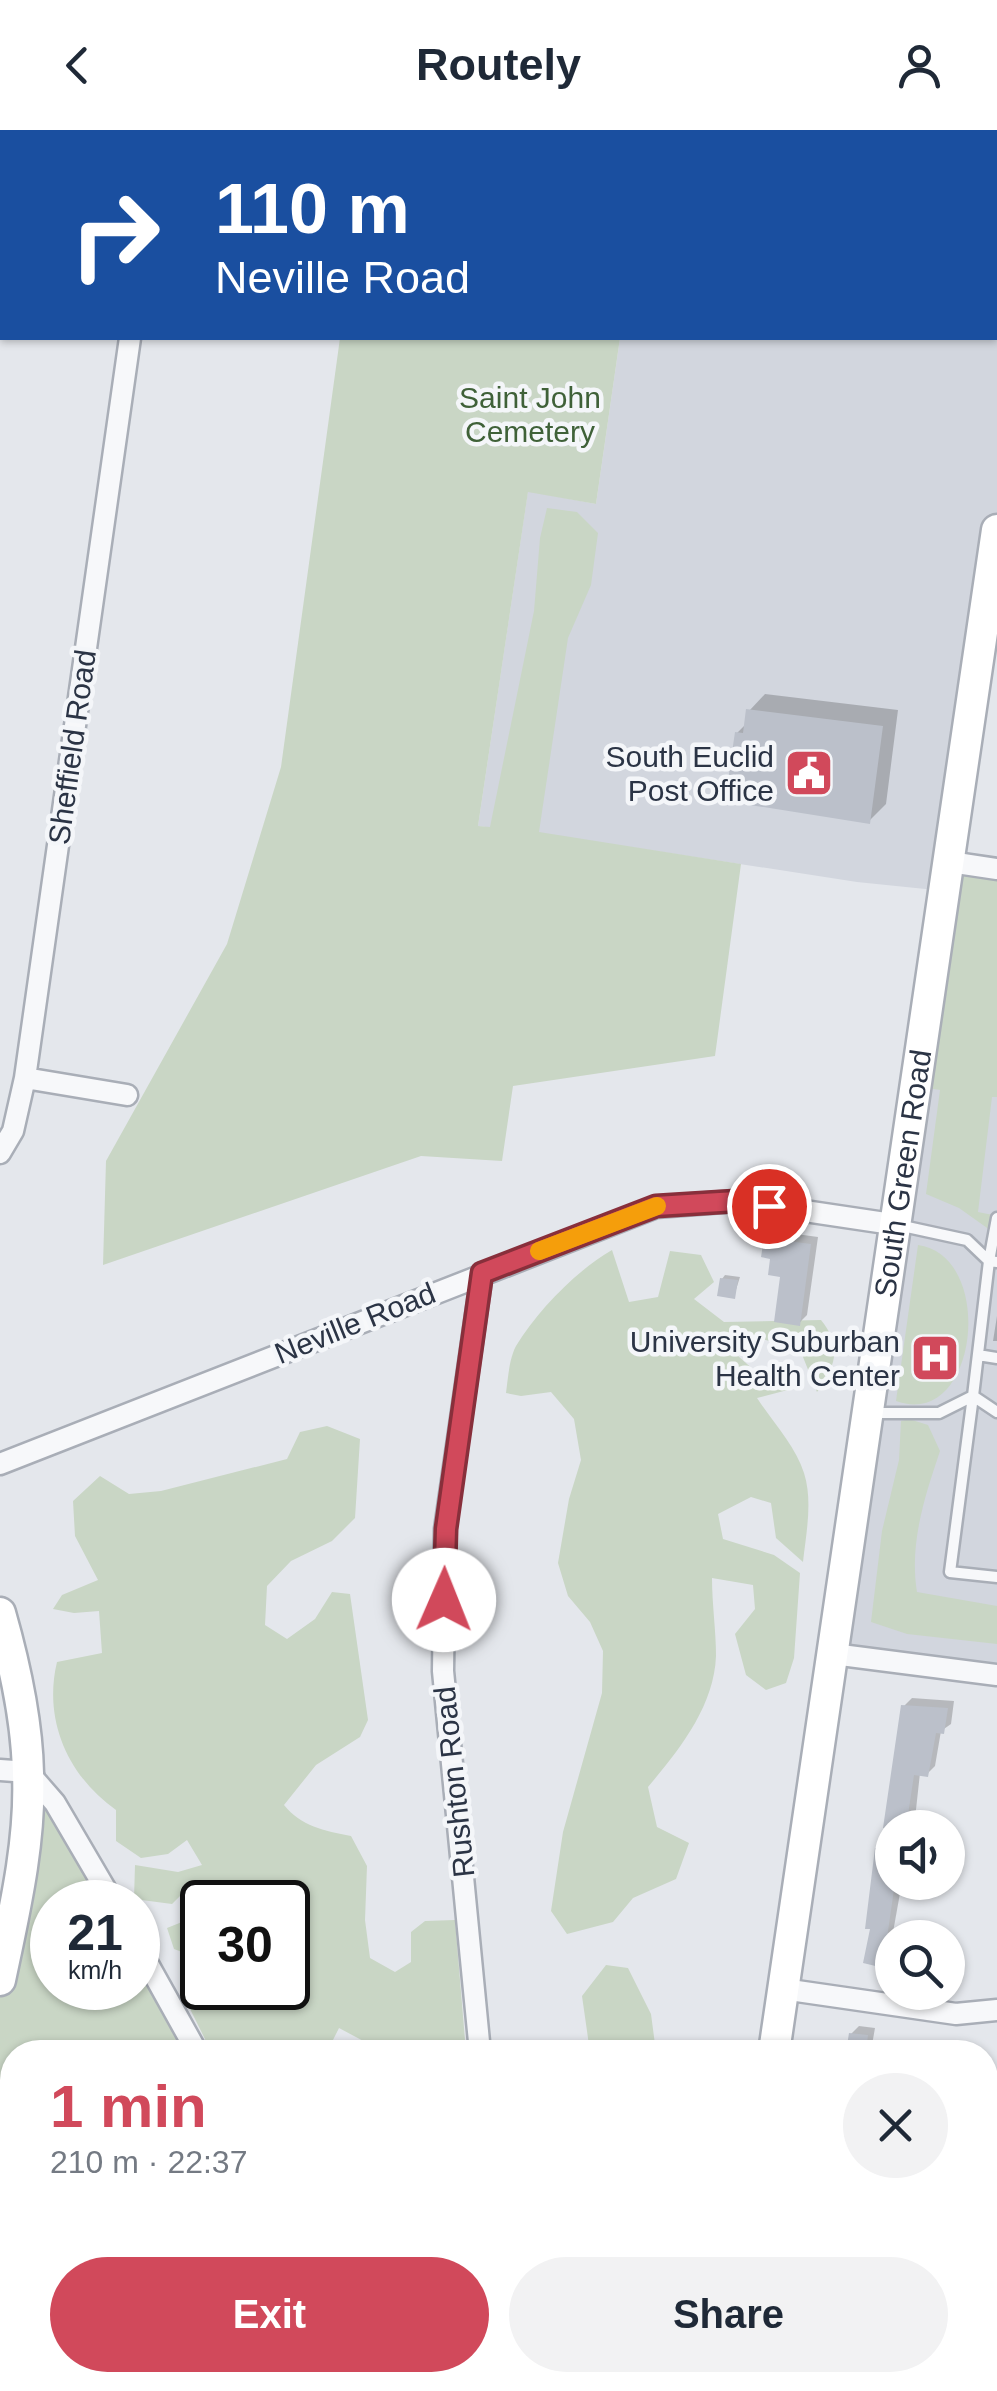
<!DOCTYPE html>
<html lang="en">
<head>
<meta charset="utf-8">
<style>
  body { margin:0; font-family:Helvetica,sans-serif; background:#f2f2f3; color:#1f2937; height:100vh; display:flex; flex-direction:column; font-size:38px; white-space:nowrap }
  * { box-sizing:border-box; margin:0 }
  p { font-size:32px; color:#747a83 }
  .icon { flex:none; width:55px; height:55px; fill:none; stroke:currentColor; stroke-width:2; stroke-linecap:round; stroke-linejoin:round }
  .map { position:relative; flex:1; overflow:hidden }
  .sheet { position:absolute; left:0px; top:1910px; width:998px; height:352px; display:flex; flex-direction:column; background:#fff; border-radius:40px 40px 0 0; box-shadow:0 2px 8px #0004 }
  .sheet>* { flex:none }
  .guide { position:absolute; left:0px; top:0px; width:998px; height:210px; box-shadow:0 2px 8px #0004; background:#1a4fa0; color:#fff; overflow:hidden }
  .fabs { position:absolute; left:875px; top:1680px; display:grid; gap:20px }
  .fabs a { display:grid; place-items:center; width:90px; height:90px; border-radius:50%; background:#fff; box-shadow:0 2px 8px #0004; font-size:50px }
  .speed { position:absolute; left:30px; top:1750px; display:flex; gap:20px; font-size:50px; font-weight:700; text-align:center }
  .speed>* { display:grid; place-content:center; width:130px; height:130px; border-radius:50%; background:#fff; box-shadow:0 2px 8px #0004; line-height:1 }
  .speed small { font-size:25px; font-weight:400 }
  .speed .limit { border:5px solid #111; border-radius:15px; background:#fff; color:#111 }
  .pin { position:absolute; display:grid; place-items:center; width:85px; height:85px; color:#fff; margin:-42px; border:5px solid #fff; border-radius:50%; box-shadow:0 2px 10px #0007 }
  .me { position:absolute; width:110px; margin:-55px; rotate:1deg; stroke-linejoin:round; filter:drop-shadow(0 0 8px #0008) }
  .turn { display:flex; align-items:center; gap:35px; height:210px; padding:0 50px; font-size:45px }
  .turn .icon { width:130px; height:130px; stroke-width:2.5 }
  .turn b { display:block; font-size:70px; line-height:85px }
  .round { display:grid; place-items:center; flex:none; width:105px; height:105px; border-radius:52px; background:#f2f2f3 }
  .head { display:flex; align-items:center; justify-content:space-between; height:170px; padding:0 50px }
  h1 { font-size:60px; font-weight:800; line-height:75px; color:#d1495b }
  .primary-button { display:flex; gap:20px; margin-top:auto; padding:20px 50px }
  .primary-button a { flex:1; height:115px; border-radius:60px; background:#d1495b; color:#fff; font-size:40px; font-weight:800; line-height:115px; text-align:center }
  .primary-button a+a { background:#f2f2f3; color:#1f2937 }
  header { display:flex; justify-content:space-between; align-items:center; height:130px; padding:0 50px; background:#fff; font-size:45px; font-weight:800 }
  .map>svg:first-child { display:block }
</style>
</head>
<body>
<header><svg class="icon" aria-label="back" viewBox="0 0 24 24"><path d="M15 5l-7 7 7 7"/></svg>Routely<svg class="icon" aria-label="person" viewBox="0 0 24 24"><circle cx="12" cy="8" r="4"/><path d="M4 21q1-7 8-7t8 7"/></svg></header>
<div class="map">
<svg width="997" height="2261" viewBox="0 0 997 2261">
  <rect width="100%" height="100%" fill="#e4e7ec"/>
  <path fill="#d2d6de" d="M650,0h347v394l-52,367 -88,-9 -318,-49 -61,-7 50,-335 68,13 24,-166h375v-206h-345z
    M914,956l83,11v578l-164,-21z"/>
  <path fill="#c9d6c5" d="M351,0h299l-299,2z
    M340,208h280l-24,166 -68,-12 -50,334 12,1 44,-216 6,-73 7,-30 30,4 21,21 -7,52 -23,53 -29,194 202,32 -26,192 -202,30 -11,75 -81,-5 -318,109 3,-104 121,-217 54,-177z
    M950,732l47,7v228h-5l-14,115 15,3 -3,15 -31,-22 -33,-14 14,-104 -26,-4z
    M918,1115c79,11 60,186 -22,156z
    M612,1120l17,52 29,-5 12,-46 31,4 13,27 -20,17 30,23 97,-2c22,27 14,47 -4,72l-16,-40 -38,-13 -26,16 19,17 37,-2 6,17 -42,11c15,23 39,49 47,75 9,28 2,61 -1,89l-27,-24 -5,-35 -20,-6 -33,17 5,25 51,16 26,18 -6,85 -8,25 -20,7 -20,-15 -11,-41 20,-25 -2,-24 -41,-7c0,26 4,53 4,78 -2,51 -37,94 -68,131l9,40 32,16 -13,36 -43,19 -20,24 -46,12 -16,-23 12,-79 39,-139 1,-42 -13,-29 -22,-26 -10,-33 11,-64 12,-39 -7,-41 -23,-27 -30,4 -15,-3c2,-14 3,-34 10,-47 22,-36 60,-75 96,-96z
    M909,1289l19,6 12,26c-15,45 -31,92 -23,141l80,14v38l-90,-10 -36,-12 11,-91 17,-71 2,-39z
    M327,1296l33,13 -5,79 -23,23 -41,20 -24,25 -2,39 22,14 28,-20 17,-27 18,2 18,126 -8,17 -44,28 -32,40c17,21 40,26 67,31l16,30 -2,54 5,38 25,14 16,-10v-30l14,-11 30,-1 11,132h-82l-45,-24 -12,24h-124l2,-13 -17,-34 14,-20v3h86v-86h-77l-3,-12 -23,1 -13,13 -38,-5 1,-34 43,7 24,-7 -15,-25 -19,14 -27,4 -25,-17v-31c-48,-34 -73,-90 -59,-148l45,-9 -3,-42 -25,2 -21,-4 9,-14 36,-15 -23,-44 -2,-35 27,-25 29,18 32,-3 126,-32 13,-27z
    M28,1642l85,130h-61v86h86v-42l59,106h-185v328h90l-2,11h-100v-411z
    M202,1784v34l-4,10 -24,-9 -7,-21z
    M606,1835l22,3 23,46 5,38h-66l-8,-56z
    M985,1962l12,3v296h-48l3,-11h33z
    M255,2250h66l-10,11h-50l-7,-5z"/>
  <path fill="#0003" d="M987,0h10l-2,108v-106z
    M765,564l133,16 -12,94 -17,17 -132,-88 10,-10 2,-12z
    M774,1101l44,6 -11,78 -8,8 -16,-48 -17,-36z
    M725,1145l15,2 -6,19 -12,-17z
    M997,1186v25h-4z
    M912,1568l42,3 -3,23 -10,7 -6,35 -8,8 -7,-1 -6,55h-22v54h10l-10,56v29l-26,-6 8,-34 3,-77 7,-7 20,-137z
    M859,1896l16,2 -3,17 7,1 -1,6h-30l3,-18z
    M823,2250h36l-2,11h-35z"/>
  <path fill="#bbc0ca" d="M746,579l137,17 -13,98 -145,-23 10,-69 8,1z
    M764,1108l47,6 -11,82 -26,-4 6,-45 -12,-2 2,-16 -9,-2z
    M720,1148l18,2 -3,19 -18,-3z
    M901,1575l47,3 -4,26 -8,-1 -8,44 -14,-2 -8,53h-23z
    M875,1718l17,3 3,31 -9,63 6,2v23l-29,-7 7,-34h-5z
    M849,1903l19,2 -2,17h-20z"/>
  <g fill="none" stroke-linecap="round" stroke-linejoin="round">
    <g stroke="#a9aeb7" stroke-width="15">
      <path id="lane" d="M997,1088l-8,43 8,1
        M978,1225l19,3
        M997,1282l-24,-16 -23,176 47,5
        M871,1283h68l34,-17 16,-135 -22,-21 -69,-15"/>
    </g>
    <g stroke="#a9aeb7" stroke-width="25">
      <path id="street" d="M160,2v-2
        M778,2l1,-2
        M950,732l47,7
        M25,948l102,17
        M0,1023l13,-22 12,-53 105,-740
        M0,1334l656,-257 81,-6 155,23
        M833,1524l164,21
        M0,1640l28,2 27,31 58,99
        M138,1816l59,106
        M783,1859l173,25 41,-4
        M480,1922l-37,-381 2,-142 37,-256
        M244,2261l2,-11"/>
    </g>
    <g stroke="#a9aeb7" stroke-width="35">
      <g id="secondary">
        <path d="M0,1483c14,49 27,109 28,160 3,69 -14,140 -28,207"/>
        <path id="s1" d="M774,1922c72,-507 149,-1014 223,-1522"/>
        <path d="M726,2261l1,-11"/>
      </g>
    </g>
    <use href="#lane" stroke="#f7f8fa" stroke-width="10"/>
    <use href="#street" stroke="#f7f8fa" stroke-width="20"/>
    <use href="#secondary" stroke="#fff" stroke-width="30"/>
  </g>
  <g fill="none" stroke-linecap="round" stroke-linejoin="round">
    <g stroke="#882f3b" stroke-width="25">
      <path id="route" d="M444,1470l2,-71 36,-256 174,-67 80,-5 33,5"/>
    </g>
    <use href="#route" stroke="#d1495b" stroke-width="18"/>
    <path stroke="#f59e0b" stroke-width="18" d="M539,1121l118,-45"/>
  </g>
  <defs>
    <g id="civic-square" transform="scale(2.5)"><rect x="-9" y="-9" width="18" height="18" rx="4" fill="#d1495b" stroke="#f4f6f9"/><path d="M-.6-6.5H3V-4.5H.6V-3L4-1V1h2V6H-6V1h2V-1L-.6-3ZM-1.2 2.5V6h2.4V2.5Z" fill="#fff"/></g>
    <g id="hospital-square" transform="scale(2.5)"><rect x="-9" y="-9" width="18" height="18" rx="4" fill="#d1495b" stroke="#f4f6f9"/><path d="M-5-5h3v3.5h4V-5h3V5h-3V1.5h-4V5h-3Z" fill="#fff"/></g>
  </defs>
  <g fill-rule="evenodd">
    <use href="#civic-square" x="809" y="643"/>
    <use href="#hospital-square" x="935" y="1228"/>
  </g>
  <g text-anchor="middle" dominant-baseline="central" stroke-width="9" stroke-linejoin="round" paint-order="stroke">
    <g font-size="30" fill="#3f6138" stroke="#f4f6f9">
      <text x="530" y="267">Saint John<tspan x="530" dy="34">Cemetery</tspan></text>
    </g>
    <g font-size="30" fill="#2b3445" stroke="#f4f6f9">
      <text transform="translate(72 617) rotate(-82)">Sheffield Road</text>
      <text stroke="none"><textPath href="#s1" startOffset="888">South Green Road</textPath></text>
      <text transform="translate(355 1193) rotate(-22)">Neville Road</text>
      <text transform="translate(454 1652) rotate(-96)">Rushton Road</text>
    </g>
    <g font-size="30" fill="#2b3445" stroke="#f4f6f9" text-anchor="end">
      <text x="774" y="626">South Euclid<tspan x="774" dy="34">Post Office</tspan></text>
      <text x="900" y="1211">University Suburban<tspan x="900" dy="34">Health Center</tspan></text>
    </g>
  </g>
</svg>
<div class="fabs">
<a><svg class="icon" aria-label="sound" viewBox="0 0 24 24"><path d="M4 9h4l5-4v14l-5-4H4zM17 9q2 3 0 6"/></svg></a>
<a><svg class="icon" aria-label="search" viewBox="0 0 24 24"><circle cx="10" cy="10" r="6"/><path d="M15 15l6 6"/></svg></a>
</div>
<div class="speed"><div>21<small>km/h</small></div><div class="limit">30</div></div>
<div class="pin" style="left:769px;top:1076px;background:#d93025"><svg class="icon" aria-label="arrive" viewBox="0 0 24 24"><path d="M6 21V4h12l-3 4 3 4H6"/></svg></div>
<svg class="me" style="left:444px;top:1470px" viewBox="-20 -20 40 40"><circle r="19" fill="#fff"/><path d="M0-13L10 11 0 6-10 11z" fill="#d1495b"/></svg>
<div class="guide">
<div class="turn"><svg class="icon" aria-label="right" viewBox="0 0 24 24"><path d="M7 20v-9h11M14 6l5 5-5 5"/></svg><div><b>110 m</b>Neville Road</div></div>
</div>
<section class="sheet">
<div class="head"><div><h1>1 min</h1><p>210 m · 22:37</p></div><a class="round"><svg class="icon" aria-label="close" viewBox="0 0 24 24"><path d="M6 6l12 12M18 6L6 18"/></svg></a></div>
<div class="primary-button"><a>Exit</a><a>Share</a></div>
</section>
</div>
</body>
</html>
